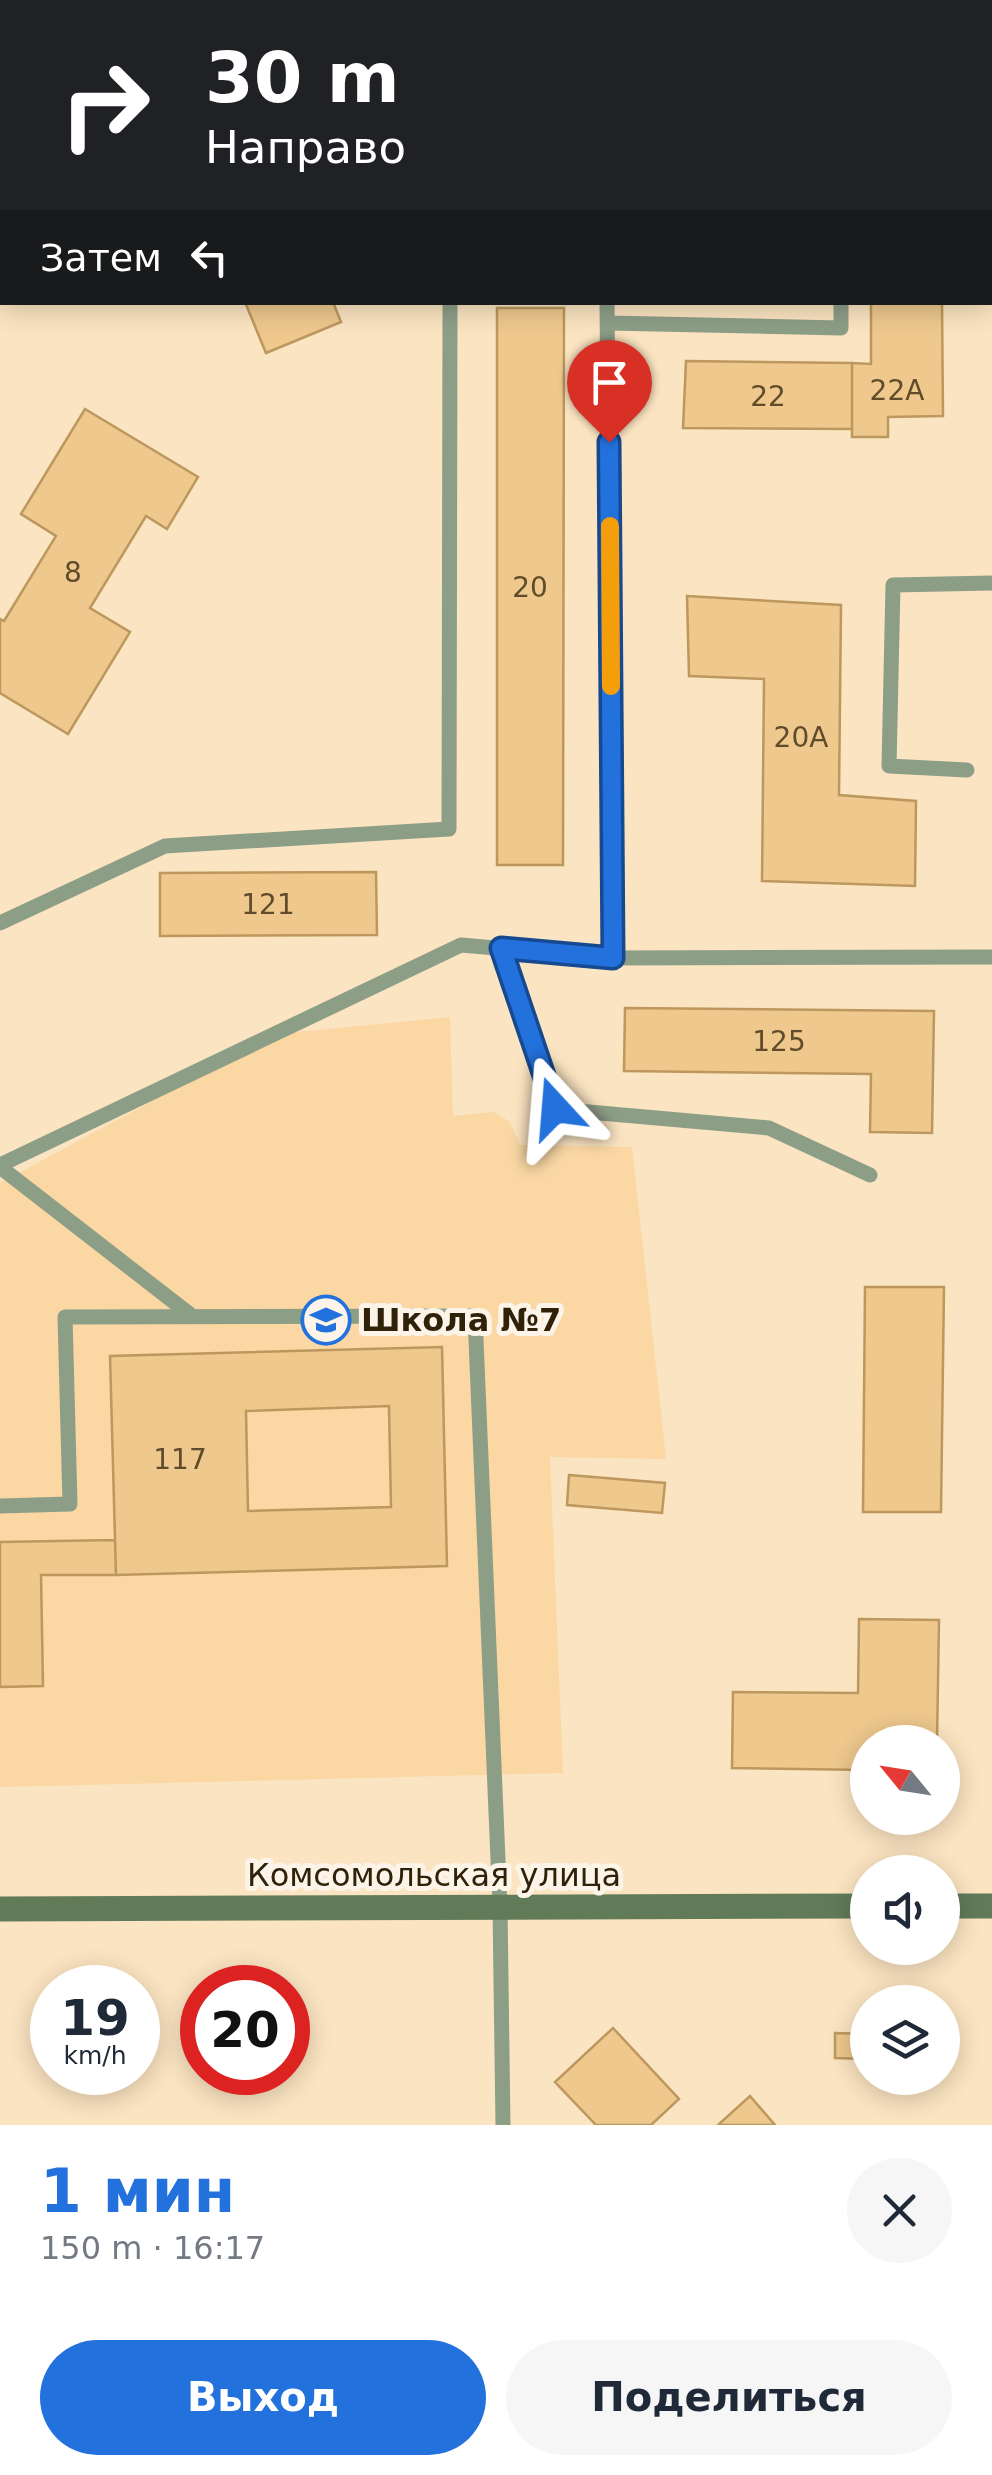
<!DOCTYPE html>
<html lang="ru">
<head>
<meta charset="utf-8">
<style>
  body { margin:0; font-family:"DejaVu Sans",sans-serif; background:#f6f6f7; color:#1f2937; height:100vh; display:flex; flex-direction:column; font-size:38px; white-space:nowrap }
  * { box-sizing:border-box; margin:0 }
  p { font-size:32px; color:#747a83 }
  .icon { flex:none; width:55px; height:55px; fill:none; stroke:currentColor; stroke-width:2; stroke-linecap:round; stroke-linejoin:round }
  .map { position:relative; height:2125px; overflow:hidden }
  .details { display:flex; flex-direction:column; background:#fff; flex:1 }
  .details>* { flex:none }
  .banner { position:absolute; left:0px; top:0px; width:992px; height:305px; box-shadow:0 5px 25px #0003; background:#202124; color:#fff; overflow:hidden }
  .needle { width:65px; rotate:300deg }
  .controls { position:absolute; left:850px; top:1725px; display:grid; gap:20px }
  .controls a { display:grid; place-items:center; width:110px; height:110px; border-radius:50%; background:#fff; box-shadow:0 5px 25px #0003; font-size:50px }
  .speed { position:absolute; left:30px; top:1965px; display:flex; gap:20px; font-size:50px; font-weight:700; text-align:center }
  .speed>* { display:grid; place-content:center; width:130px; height:130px; border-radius:50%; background:#fff; box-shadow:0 5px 25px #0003; line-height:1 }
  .speed small { font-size:25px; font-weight:400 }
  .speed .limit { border:15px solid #d22; background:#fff; color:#111 }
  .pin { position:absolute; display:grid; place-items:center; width:85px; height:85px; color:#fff; margin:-102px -42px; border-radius:50% 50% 50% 0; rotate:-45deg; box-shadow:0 0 10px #0007 }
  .pin .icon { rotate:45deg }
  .me { position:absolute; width:110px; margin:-55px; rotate:341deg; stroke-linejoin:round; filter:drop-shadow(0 0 8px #0008) }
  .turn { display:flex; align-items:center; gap:35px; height:210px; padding:0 40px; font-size:45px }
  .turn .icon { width:130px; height:130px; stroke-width:2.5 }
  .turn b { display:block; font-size:70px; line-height:85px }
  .then { display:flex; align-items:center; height:95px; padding:0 40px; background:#0003; gap:20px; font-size:38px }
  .round { display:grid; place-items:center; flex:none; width:105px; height:105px; border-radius:52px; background:#f6f6f7 }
  .overview { display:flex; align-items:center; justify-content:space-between; height:170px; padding:0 40px }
  h1 { font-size:60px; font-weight:800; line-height:75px; color:#2271dc }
  .button { display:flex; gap:20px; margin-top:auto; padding:20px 40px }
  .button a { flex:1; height:115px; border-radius:60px; background:#2271dc; color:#fff; font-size:40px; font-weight:800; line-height:115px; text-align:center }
  .button a+a { background:#f6f6f7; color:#1f2937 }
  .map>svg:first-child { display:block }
</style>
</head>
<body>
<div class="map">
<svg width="992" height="2125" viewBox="0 0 992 2125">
  <rect width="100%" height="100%" fill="#fbe4c1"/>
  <path fill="#fad7a3" d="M450,1017l3,99 41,-4 16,10 10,23 112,2 34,312 -116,-2 13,316 -563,14v-604l277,-149z"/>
  <path fill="#eec88d" stroke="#bd985e" stroke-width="2.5" fill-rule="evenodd" d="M396,0h157l1,2h-164z
    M2,163v116l-2,-5z
    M245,302h88l8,20 -75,31z
    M871,302h71l1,114 -55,1v20h-36v-74l19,1z
    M497,308h67l-1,557h-66z
    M686,361l166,2v66l-169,-1z
    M85,409l113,68 -31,52 -21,-13 -56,92 40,24 -62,102 -68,-41v-74l4,2 52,-85 -35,-22z
    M687,596l154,9 -2,190 77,6 -1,85 -153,-5 2,-202 -75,-3z
    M376,872l1,63 -217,1v-63z
    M625,1008l309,3 -2,122 -62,-1 1,-58 -247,-3z
    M865,1287h79l-3,225h-78z
    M442,1347l5,219 -331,9 -6,-219zM389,1406l2,101 -143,4 -2,-100z
    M569,1475l96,8 -3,30 -95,-8z
    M115,1540l1,35h-75l2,111 -43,1v-145z
    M859,1619l80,1 -2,122h-69v28l-136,-2 1,-76 125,1z
    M613,2028l66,71 -28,26h-55l-41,-43z
    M835,2033l33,1v25l-33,-1z
    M750,2096l25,29h-57z"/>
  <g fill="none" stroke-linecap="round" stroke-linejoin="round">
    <path stroke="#8d9e87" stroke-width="15" d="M606,0l1,2
      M284,2l6,-2
      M0,126l2,-2
      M607,302l6,656 379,-1
      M608,323l233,5v-26
      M967,770l-78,-4 4,-181 99,-2
      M0,923l165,-77 284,-17 1,-527
      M501,948l54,161 214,19 101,47
      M0,1165l461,-220 152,13
      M0,1167l192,149
      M0,1506l70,-2 -5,-187 410,-1 25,591 3,218"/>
    <path stroke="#617b59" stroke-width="25" d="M942,1906h50
      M0,1909l868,-3"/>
  </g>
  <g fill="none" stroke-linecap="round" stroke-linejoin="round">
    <g stroke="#16498f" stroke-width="25">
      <path id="route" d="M555,1108l-54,-160 112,10 -4,-516"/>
    </g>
    <use href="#route" stroke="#2271dc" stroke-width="18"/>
    <path stroke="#f59e0b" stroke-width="18" d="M610,526l1,160"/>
  </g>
  <defs>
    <g id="school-ring" transform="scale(2.5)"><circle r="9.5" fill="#fcf4e8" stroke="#2271dc" stroke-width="1.5"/><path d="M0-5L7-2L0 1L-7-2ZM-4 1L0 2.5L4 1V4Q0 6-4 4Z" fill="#2271dc"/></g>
  </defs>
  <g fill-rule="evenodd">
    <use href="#school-ring" x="326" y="1320"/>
  </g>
  <g text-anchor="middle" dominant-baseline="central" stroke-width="10" stroke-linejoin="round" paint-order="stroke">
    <g font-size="28" fill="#604c2a">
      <text x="897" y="390">22А</text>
      <text x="768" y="396">22</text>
      <text x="73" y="572">8</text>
      <text x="530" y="587">20</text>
      <text x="801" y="737">20А</text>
      <text x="268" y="904">121</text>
      <text x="779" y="1041">125</text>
      <text x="180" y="1459">117</text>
    </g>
    <g font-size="32" font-weight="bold" fill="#302209" stroke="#fcf4e8" text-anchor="start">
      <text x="361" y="1320">Школа №7</text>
    </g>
    <g font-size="32" fill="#302209" stroke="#fcf4e8">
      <text x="434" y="1875">Комсомольская улица</text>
    </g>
  </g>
</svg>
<div class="controls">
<a><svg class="needle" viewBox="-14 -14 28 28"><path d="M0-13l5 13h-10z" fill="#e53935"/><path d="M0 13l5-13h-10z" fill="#747a83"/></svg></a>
<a><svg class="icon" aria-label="sound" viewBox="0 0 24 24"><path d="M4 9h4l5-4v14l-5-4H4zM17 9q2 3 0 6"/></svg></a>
<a><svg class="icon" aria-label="layers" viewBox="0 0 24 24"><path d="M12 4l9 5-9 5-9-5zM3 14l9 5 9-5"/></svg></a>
</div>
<div class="speed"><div>19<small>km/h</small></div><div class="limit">20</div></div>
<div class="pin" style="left:609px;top:442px;background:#d93025"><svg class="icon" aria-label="arrive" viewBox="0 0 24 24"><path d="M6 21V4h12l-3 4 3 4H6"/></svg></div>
<svg class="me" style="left:555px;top:1108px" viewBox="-20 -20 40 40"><path d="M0-17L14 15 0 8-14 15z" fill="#2271dc" stroke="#fff" stroke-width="4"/></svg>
<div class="banner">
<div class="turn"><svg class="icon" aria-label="right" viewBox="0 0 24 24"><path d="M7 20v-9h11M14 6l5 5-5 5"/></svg><div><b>30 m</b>Направо</div></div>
<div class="then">Затем<svg class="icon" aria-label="left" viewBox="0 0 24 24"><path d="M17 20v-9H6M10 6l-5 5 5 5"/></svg></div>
</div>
</div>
<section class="details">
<div class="overview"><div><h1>1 мин</h1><p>150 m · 16:17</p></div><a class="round"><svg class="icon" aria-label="close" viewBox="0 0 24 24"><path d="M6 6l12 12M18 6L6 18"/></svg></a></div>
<div class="button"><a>Выход</a><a>Поделиться</a></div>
</section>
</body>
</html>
